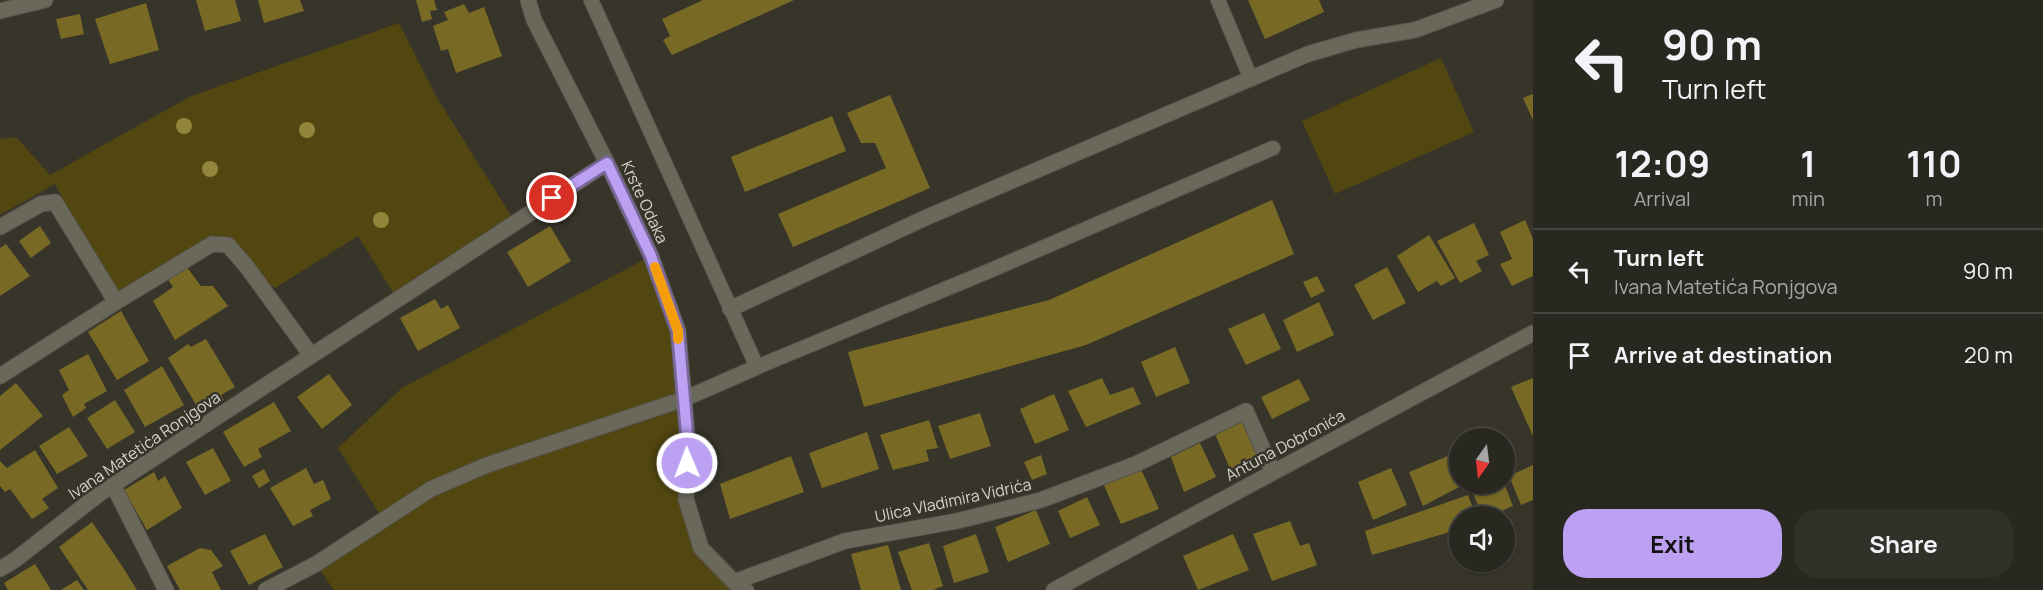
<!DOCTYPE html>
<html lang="en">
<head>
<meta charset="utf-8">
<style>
  body { margin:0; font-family:Manrope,sans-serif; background:#313029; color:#f1f3f6; height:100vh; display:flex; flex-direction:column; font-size:22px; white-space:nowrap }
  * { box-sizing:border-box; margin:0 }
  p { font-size:20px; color:#a5a6a5 }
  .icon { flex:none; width:33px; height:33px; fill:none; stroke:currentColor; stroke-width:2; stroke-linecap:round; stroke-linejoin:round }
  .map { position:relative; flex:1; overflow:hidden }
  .details { display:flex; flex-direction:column; background:#292820; width:510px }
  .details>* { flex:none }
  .guide { background:#292820; color:#f1f3f6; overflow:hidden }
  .needle { width:39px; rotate:194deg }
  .tools { position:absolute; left:1449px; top:428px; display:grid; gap:12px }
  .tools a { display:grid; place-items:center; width:66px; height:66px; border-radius:50%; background:#292820; box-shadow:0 2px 4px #0004,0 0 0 2px #45443e; font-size:30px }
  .pin { position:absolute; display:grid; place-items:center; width:51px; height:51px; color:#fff; margin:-26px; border:3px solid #fff; border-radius:50%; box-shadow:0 2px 6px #0007 }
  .me { position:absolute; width:66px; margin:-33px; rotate:359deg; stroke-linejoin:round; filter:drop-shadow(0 0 4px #0008) }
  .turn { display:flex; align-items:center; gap:21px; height:126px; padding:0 30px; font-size:27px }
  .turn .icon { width:78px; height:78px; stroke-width:2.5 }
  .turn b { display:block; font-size:42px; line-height:51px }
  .eta { display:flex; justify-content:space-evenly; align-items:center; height:102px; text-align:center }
  .eta b { font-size:36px; font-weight:700; line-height:42px }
  .action { display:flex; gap:12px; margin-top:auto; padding:12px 30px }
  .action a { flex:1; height:69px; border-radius:24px; background:#bca0f2; color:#111; font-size:24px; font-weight:700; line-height:69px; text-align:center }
  .action a+a { background:#313029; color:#f1f3f6 }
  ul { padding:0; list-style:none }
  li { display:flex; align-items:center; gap:18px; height:84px; padding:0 30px; border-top:2px solid #45443e }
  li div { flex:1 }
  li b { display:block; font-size:22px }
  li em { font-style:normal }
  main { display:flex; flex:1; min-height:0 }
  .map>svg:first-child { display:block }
</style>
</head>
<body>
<main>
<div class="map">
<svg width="1533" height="590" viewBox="0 0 1533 590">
  <rect width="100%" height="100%" fill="#37352a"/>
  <path fill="#524710" d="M399,23l37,73 79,126 -118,77 -39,-63 -83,52 -28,-21 -19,-22 -16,-1 -96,58 -61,-118 -55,31v-76l16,-2 34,38 141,-79z
    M1441,58l33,74 -139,62 -33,-73z
    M651,256l27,75 8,168 15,49 45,42h-412l-18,-26 68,-43 -46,-73 64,-60z"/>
  <path fill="#786a25" d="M196,0h39l6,21 -36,10z
    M258,0h42l4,11 -40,12z
    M416,0h18l3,10 -7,1 2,8 -10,3z
    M703,0h91l-122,55 -9,-15 7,-4 -8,-17z
    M1248,0h71l5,12 -59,27z
    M146,3l13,47 -49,14 -15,-45z
    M464,4l5,9 15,-6 18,49 -46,17 -8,-24 -7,2 -8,-25 15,-6 -4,-8z
    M80,14l4,20 -23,5 -5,-20z
    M1533,94v26l-10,-22z
    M890,95l40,93 -137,59 -15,-33 108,-46 -11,-25h-14l-14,-30z
    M832,116l14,35 -101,41 -14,-35z
    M1272,200l22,54 -208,91 -222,62 -16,-55 201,-52z
    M1525,220l8,19v37l-21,10 -12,-22 12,-5 -12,-27z
    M1474,223l15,32 -13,6 6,10 -22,12 -23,-42z
    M40,226l11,17 -20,15 -12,-17z
    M550,226l21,35 -43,26 -21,-35z
    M1429,235l26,43 -14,8 -4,-5 -19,11 -21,-36z
    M6,244l24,32 -30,20v-48z
    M186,266l15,20h12l15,20 -53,34 -22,-39 20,-14 -6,-9z
    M1387,267l19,36 -33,17 -19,-35z
    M1317,276l8,15 -14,7 -8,-16z
    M435,299l6,10 7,-4 12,23 -42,23 -18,-33z
    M1319,302l15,33 -37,17 -14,-32z
    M121,311l28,50 -32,19 -29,-48z
    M1264,313l17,36 -35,16 -18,-36z
    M206,339l29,48 -14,8 3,5 -23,13 -33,-55 20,-14 3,3z
    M1175,347l15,36 -34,14 -15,-35z
    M88,354l19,37 -23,13 2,4 -13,9 -11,-22 7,-5 -10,-20z
    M162,366l22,39 -39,22 -21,-37z
    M329,374l23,31 -30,24 -25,-32z
    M1102,378l8,17 23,-8 8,17 -55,23 -18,-36z
    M1533,378v58l-22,-49z
    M1299,379l11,21 -38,19 -11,-22z
    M16,383l27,33 -43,34v-54z
    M1054,394l15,36 -34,14 -15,-35z
    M115,400l20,32 -28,17 -20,-31z
    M274,402l17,29 -33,18 4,8 -18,10 -21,-35z
    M980,413l11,33 -41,13 -12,-33z
    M929,420l9,28 -12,2 3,11 -36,9 -13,-35z
    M1244,420l17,37 -30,14 -16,-37z
    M69,427l19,29 -31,18 -18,-28z
    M867,432l12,37 -57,19 -13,-35z
    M1505,438l9,25 -10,5v-29z
    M1200,443l16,34 -32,15 -13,-35z
    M213,448l18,33 -26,14 -19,-33z
    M35,450l23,38 -16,11 7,9 -17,11 -22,-30 -5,3 -5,-6v-25l7,7z
    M1041,455l6,19 -15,6 -8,-18z
    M791,456l13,36 -74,27 -10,-35z
    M1448,456l12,23v4l3,2 -40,21 -14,-34z
    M1533,465v35l-12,5 -12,-29z
    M306,468l8,16 9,-4 8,19 -21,11 3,6 -20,10 -23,-38z
    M1391,468l16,37 -34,15 -15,-38z
    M264,469l6,12 -11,7 -7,-12z
    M1141,469l18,40 -38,15 -17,-39z
    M154,472l4,9 7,-5 17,32 -35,22 -23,-40z
    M1479,483h25l9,23 -23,10h-7l-13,-29z
    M1468,495l8,21h-16v13l-88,26 -7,-24z
    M1087,497l13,28 -30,13 -12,-27z
    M1036,510l14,34 -42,18 -13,-35z
    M1290,521l10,25 9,-3 8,22 -45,16 -19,-47z
    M92,522l32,47 13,21h-49l-29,-43z
    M265,534l18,33 -34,18 -19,-34z
    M976,534l13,38 -35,11 -11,-37z
    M1233,534l16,36 -51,20 -15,-34z
    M929,543l14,43 -10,4h-21l-14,-38z
    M888,545l13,45h-40l-10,-36z
    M200,548l11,2 12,16 -11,6 9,18h-41l-13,-24z
    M35,564l16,26h-43l-4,-7z
    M77,580l7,10h-23z"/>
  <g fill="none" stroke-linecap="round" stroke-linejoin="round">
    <g stroke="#55534a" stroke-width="16">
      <path id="service" d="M591,0l166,367 232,-96 284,-123
        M1218,0l33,79"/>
    </g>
    <g stroke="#55534a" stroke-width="17">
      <path id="minor" d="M528,0l6,20 73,143 44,93 27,75 10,114 -2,54 15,49 33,34 12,8
        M0,11l45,-11
        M0,227l41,-23 14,-2 61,100 96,-58 16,1 19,22 64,88
        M730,309l195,-91 383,-164 48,-14 59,-10 81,-30
        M0,376l116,-74
        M113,485l53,105
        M0,569l15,-9 84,-66 508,-331
        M734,582l111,-41 112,-20 84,-21 95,-36 110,-53 27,61
        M266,590l50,-26 115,-75 56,-24 197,-66 73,-32
        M1054,590l479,-257"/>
    </g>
    <use href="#service" stroke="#6a685b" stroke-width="14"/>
    <use href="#minor" stroke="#6a685b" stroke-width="15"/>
  </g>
  <g fill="#93853c">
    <circle cx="184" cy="126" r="8"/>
    <circle cx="307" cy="130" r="8"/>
    <circle cx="210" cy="169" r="8"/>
    <circle cx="381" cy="220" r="8"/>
  </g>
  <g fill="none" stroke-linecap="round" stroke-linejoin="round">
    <g stroke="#7a689d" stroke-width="15">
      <path id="route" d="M552,198l55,-35 44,93 27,75 10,114 -1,18"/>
    </g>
    <use href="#route" stroke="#bca0f2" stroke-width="10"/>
    <path stroke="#f59e0b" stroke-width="10" d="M655,267l23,64v8"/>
  </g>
  <g text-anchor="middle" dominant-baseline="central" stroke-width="5" stroke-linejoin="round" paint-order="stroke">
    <g font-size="16" fill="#d4d2cb" stroke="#37352a">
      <text transform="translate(645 202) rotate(65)">Krste Odaka</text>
      <text transform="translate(144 445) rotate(-34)">Ivana Matetića Ronjgova</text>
      <text transform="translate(1285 445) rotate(-28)">Antuna Dobronića</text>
      <text transform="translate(953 500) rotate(-12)">Ulica Vladimira Vidrića</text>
    </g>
  </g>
</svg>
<div class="tools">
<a><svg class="needle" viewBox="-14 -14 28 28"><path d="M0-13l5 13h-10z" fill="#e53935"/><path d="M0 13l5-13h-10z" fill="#a5a6a5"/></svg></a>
<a><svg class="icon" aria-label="sound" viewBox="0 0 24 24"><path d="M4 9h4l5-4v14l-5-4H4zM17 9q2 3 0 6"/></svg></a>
</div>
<div class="pin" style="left:552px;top:198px;background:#d93025"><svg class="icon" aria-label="arrive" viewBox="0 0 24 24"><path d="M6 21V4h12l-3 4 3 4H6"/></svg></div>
<svg class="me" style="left:687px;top:463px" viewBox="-20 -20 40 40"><circle r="17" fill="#bca0f2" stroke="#fff" stroke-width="3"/><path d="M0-11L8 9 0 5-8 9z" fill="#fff"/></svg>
</div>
<section class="details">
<div class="guide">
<div class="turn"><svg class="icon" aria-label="left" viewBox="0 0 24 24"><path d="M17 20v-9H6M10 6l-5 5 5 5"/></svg><div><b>90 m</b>Turn left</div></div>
</div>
<div class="eta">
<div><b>12:09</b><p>Arrival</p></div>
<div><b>1</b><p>min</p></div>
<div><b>110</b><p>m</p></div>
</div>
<ul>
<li><svg class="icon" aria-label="left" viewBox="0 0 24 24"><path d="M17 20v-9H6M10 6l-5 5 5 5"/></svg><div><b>Turn left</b><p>Ivana Matetića Ronjgova</p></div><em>90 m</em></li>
<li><svg class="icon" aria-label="arrive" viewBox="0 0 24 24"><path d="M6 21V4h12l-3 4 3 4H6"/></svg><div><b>Arrive at destination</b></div><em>20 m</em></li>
</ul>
<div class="action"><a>Exit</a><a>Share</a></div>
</section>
</main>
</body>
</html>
